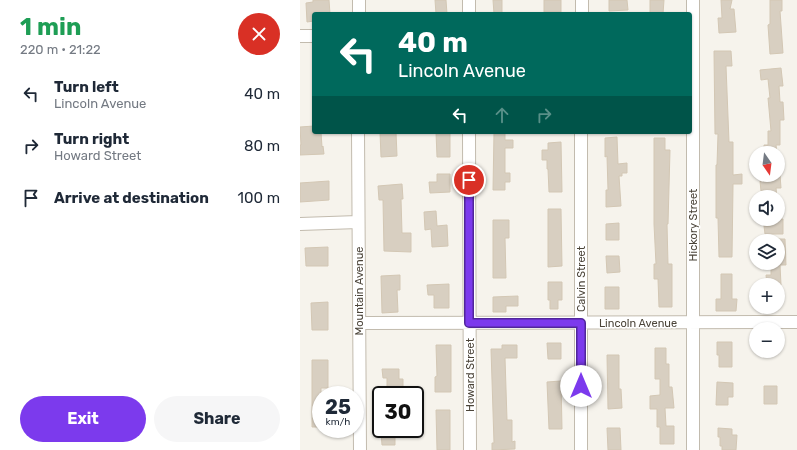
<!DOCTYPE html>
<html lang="en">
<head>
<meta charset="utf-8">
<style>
  body { margin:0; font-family:Rubik,sans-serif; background:#f6f6f7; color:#1f2937; height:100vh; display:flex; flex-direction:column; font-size:15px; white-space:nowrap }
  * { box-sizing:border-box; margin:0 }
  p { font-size:13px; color:#747a83 }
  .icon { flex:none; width:22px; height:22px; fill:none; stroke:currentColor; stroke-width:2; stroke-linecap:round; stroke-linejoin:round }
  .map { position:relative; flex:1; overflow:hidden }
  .sheet { display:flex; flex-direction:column; background:#fff; width:300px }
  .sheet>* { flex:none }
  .banner { position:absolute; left:12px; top:12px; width:380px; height:122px; border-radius:4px; box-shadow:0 1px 3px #0004; background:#00695c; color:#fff; overflow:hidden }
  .needle { width:26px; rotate:166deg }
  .tools { position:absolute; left:449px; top:146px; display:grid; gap:8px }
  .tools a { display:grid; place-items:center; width:36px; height:36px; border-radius:50%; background:#fff; box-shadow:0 1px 3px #0004; font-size:20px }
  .speed { position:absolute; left:12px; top:386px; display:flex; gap:8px; font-size:20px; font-weight:700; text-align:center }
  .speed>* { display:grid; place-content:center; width:52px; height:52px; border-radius:50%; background:#fff; box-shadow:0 1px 3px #0004; line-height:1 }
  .speed small { font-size:10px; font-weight:400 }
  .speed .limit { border:2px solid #111; border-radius:6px; background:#fff; color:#111 }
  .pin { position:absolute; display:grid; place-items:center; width:34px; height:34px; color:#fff; margin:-17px; border:2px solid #fff; border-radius:50%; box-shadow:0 1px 4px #0007 }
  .me { position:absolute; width:44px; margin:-22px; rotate:0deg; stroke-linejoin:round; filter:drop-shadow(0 0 3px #0008) }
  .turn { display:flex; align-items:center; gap:14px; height:84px; padding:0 20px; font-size:18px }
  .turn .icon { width:52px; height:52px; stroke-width:2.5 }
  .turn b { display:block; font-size:28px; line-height:34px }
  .lanes { display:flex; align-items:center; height:38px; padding:0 20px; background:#0003; justify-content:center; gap:20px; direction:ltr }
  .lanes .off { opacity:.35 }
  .round { display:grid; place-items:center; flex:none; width:42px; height:42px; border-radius:21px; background:#f6f6f7 }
  .overview { display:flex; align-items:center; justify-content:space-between; height:68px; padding:0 20px }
  h1 { font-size:24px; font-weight:700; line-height:30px; color:#1e9e55 }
  .cta { display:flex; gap:8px; margin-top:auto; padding:8px 20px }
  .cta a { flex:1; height:46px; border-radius:24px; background:#7c3aed; color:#fff; font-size:16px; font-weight:700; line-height:46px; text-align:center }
  .cta a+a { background:#f6f6f7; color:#1f2937 }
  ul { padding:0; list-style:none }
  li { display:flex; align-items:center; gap:12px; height:52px; padding:0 20px }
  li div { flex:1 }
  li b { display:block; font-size:15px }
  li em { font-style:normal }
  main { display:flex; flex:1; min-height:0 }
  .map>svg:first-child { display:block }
</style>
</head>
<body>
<main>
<section class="sheet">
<div class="overview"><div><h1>1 min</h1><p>220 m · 21:22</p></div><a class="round" style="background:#d93025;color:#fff"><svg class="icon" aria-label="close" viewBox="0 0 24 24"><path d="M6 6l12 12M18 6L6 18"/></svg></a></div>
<ul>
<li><svg class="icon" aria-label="left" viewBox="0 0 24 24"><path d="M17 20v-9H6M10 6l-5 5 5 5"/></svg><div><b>Turn left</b><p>Lincoln Avenue</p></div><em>40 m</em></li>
<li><svg class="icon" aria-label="right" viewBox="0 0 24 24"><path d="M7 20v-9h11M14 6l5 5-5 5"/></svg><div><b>Turn right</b><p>Howard Street</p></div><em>80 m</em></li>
<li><svg class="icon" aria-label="arrive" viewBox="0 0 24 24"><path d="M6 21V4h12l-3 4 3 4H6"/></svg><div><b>Arrive at destination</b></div><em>100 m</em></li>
</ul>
<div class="cta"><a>Exit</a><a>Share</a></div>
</section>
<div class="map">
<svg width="497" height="450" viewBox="0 0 497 450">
  <rect width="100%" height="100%" fill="#f6f3ec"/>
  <path fill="#d8cfc1" stroke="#d3c7b4" d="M13,0h16l1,14h-16v7l-7,1 -1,-19 7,-1z
    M135,0h11l1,14h-11z
    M193,0h9v14h-8z
    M244,0h17v12h-17z
    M309,0h18l1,10 -19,1z
    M350,0h14l-1,14h-13z
    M421,0h11l-2,9h4l2,23 -17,1 -1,-15h4z
    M470,0h12v11h-2l3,42 -13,1 -2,-29 2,-1z
    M414,51h17l1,15h-6l3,76h4v33l9,-1v10h-9v2l-1,71h-13l-1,-39h-2v-53h1l1,-31h-3z
    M481,68l2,18h-4l1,16h3l1,18h-4v25h-4l1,8h-13v-8h4v-14h3l-3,-33h2l-2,-19 -7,1 -1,-10z
    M14,126v6h7l1,15 1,-1 1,8 -24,1v-10h1l-1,-18z
    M80,132h16l1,24 -16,1z
    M136,132h14v25h-13z
    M194,132h11v8h8v8h-8v25h5v9h-5v8h-12z
    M317,137l1,27 9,-1v10h-5v3h-3l2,30 -15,1v-17h2l-1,-34 -2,1v-19z
    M354,138h11v12h5l-2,74h-1l1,40h4v43h-13l-1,-28h-4v-15h2l-2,-40z
    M261,142l1,50h-13l-1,-23h-1v-9h-5v-10h6v-7z
    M137,174h13v18l-20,1 -1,-11h8z
    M468,175h12l1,13h-5l1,9h-12l-1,-7 -3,1 -1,-10h8z
    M29,181v19l-29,2v-19z
    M102,184l1,15h-2l1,34h9v19l-27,-1 -1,-51h-4l-1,-14z
    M248,209h13l1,57 -14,1z
    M136,211l1,15 10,-1 1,21 -16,1 -1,-18 -6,1 -1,-18z
    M470,219h13v15h-18l-1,-8h7z
    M193,220h16v18h-4l1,40h-13z
    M319,223v17h-13v-16z
    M478,239h7l1,26h-6l1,20h-14l-1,-10h5v-12h7z
    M28,247v19h-22l-1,-18z
    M306,256h13l1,16 -13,1z
    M421,274h11v25h5l-1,12h-20v-12h5z
    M100,275v15h-3l1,22 -16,1 -1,-37z
    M248,282h14v18h-4v9h-8v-9h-2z
    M149,284v24h-15v-13h-6l-1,-10z
    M305,287h14v22h-14z
    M218,296v10h-12v6h-13v-15z
    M28,302v28h-16l-1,-27z
    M417,342h15v25h-13v-12h-2z
    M247,343h14v16h-13z
    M136,345h15v47h-16v-15l2,-1z
    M202,345h15v13h-12l2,62h5v22l3,-1v8l-23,1v-7h2l-3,-94h11z
    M355,348h11v16h3v23h3l2,21h-9l1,18h8v18h-14v-17h-3v-18h-7v-13l10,-1v-16h-5z
    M307,355h12v34h2l1,19 -14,1z
    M12,360h16v28h-7v39h-9z
    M82,369h17v10h4v9h-4v5h-12v-15h-4z
    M261,381l1,48h-13l-2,-47z
    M417,382l16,1v14h-5v8h-12z
    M464,386h13v18h-13z
    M136,410h14v40h-13z
    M307,428h13l1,22h-13z
    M418,428l14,1v6h5l-1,15h-14v-4h-2v-9h-2z
    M81,432h14v13h-13z"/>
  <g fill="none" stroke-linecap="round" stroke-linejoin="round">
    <g stroke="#c2bbae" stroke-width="14">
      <path id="minor" d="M169,0v14
        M393,0v450
        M59,14v-14
        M282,14v-14
        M0,36h14
        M58,132l2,318
        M169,132l1,318
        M0,224l58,-2
        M59,323l438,-1
        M281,450v-318"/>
    </g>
    <use href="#minor" stroke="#fff" stroke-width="12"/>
  </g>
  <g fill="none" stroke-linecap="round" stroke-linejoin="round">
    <g stroke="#51269a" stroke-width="10">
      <path id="route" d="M169,180v143h112v63"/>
    </g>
    <use href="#route" stroke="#7c3aed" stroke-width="7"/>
  </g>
  <g text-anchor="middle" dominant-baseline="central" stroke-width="3" stroke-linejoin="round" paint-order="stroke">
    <g font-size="11" fill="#4b4439" stroke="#fff">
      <text transform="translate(393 225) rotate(-90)">Hickory Street</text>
      <text transform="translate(281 279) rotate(-90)">Calvin Street</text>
      <text transform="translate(59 291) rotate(-90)">Mountain Avenue</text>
      <text x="338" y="323">Lincoln Avenue</text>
      <text transform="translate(170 375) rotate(-90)">Howard Street</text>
    </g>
  </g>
</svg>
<div class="tools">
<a><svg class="needle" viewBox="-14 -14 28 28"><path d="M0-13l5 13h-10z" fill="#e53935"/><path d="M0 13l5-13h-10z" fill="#747a83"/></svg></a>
<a><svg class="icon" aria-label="sound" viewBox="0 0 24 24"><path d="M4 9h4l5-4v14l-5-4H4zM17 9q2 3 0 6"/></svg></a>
<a><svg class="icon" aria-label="layers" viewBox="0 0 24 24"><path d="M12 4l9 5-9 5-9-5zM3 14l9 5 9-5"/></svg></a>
<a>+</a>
<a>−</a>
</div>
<div class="speed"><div>25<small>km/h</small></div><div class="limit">30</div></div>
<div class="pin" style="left:169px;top:180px;background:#d93025"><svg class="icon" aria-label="arrive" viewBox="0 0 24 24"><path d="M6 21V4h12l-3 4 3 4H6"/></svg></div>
<svg class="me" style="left:281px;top:386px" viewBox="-20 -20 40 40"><circle r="19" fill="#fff"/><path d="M0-13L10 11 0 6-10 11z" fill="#7c3aed"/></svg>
<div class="banner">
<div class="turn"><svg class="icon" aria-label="left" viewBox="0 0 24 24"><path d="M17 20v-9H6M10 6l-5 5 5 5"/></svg><div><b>40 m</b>Lincoln Avenue</div></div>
<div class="lanes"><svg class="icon" aria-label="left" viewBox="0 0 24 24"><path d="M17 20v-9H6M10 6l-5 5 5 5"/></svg><svg class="icon off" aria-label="ahead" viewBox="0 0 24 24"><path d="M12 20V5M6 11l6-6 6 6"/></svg><svg class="icon off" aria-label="right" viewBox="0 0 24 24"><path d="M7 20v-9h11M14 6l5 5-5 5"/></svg></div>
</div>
</div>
</main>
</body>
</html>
